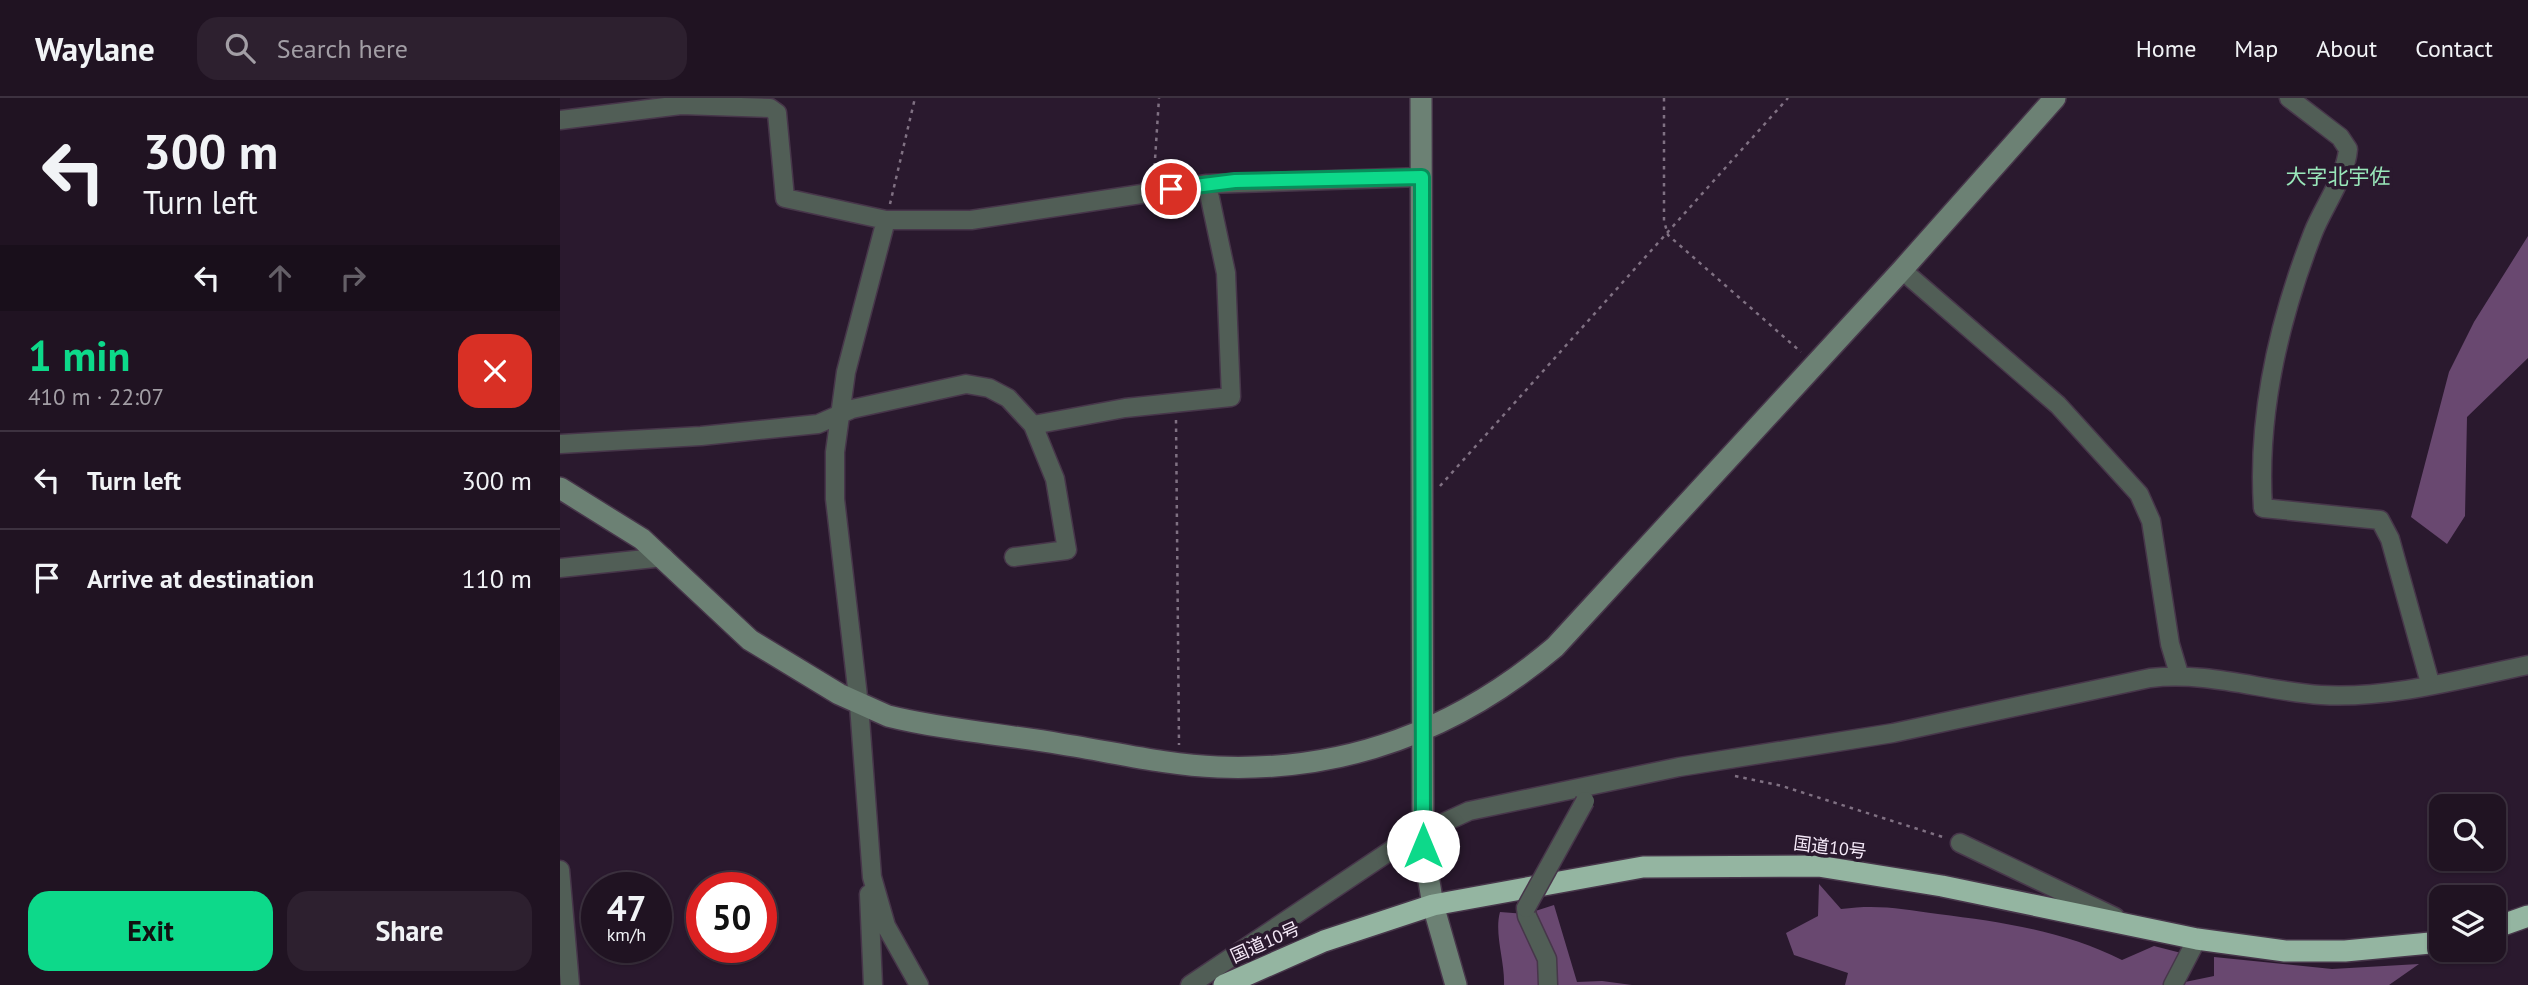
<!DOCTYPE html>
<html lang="en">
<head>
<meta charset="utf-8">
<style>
  body { margin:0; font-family:"PT Sans","Noto Sans JP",sans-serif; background:#2d202f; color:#f1f3f6; height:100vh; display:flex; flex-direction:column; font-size:26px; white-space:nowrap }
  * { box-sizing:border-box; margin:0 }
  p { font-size:23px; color:#a29ea5 }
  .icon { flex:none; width:38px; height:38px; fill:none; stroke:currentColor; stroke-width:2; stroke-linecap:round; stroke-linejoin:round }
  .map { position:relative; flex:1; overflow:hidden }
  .panel { display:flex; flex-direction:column; background:#201322; width:560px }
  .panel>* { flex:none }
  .guide { background:#201322; color:#f1f3f6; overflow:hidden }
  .buttons { position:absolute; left:1869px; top:696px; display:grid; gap:14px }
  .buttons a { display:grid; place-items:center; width:77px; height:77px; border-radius:14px; background:#201322; box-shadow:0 2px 5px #0004,0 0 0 2px #3d3240; font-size:35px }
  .speed { position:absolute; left:21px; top:774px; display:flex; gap:14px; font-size:35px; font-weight:700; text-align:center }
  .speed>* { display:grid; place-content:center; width:91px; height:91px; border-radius:50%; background:#201322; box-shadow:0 2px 5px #0004,0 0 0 2px #3d3240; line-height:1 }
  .speed small { font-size:18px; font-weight:400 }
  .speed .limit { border:10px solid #d22; background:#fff; color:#111 }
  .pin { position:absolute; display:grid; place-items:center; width:60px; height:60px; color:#fff; margin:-30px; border:4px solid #fff; border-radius:50%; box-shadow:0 2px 7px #0007 }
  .me { position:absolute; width:77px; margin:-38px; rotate:0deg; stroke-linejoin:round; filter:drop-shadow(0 0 5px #0008) }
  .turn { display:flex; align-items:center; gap:24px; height:147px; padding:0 28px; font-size:32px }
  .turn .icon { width:91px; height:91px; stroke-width:2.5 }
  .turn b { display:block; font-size:49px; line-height:60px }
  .lanes { display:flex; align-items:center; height:66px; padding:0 28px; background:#0003; justify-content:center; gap:35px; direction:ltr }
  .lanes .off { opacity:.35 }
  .round { display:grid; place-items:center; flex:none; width:74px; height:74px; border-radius:21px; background:#2d202f }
  .head { display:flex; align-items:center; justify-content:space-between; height:119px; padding:0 28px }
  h1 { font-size:42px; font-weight:700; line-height:52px; color:#0dd98a }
  .cta { display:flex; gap:14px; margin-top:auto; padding:14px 28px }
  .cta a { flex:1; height:80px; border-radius:21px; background:#0dd98a; color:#111; font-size:28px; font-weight:700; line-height:80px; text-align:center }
  .cta a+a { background:#2d202f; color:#f1f3f6 }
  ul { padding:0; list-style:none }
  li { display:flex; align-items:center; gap:21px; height:98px; padding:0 28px; border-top:2px solid #3d3240 }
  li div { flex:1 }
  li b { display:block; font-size:26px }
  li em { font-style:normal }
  header { display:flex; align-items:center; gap:42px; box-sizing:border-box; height:98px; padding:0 35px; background:#201322; border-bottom:2px solid #3d3240 }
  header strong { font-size:33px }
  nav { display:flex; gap:38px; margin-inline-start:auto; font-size:24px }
  .search { width:490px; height:63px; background:#2d202f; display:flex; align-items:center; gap:18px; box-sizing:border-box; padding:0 24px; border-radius:21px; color:#a29ea5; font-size:26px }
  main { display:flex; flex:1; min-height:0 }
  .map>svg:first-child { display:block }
</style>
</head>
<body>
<header>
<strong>Waylane</strong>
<div class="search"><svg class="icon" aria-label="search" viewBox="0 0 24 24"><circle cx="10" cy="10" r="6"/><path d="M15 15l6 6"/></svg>Search here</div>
<nav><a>Home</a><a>Map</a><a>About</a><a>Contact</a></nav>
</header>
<main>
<section class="panel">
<div class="guide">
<div class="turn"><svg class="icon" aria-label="left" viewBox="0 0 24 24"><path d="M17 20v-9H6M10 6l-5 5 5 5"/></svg><div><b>300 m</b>Turn left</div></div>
<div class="lanes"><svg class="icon" aria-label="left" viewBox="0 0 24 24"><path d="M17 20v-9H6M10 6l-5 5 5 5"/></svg><svg class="icon off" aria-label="ahead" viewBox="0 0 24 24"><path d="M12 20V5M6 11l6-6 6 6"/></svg><svg class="icon off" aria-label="right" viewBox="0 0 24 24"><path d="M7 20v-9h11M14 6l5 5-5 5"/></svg></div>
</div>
<div class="head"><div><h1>1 min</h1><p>410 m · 22:07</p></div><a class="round" style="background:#d93025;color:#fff"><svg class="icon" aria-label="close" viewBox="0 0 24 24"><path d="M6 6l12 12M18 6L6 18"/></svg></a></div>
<ul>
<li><svg class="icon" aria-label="left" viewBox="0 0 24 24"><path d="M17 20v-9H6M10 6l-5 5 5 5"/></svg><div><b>Turn left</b></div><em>300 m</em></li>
<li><svg class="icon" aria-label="arrive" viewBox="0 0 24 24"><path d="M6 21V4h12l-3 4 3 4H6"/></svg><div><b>Arrive at destination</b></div><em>110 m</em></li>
</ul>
<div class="cta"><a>Exit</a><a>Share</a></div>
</section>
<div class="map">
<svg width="1968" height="887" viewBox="0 0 1968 887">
  <rect width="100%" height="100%" fill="#2a192e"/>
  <path fill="#694870" d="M1968,138v122l-61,59 -2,99 -18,28 -36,-27 38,-145 25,-50z
    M1259,786l22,25c37,-5 61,0 97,5 64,8 126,17 184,46l32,-14 35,9 -4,27 29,-6v-19l118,12 87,-5 -30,21h-544l3,-12 -54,-18 -8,-22 32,-17z
    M994,807l23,77 25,-1 30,4h-128c1,-24 -10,-51 -4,-73l26,2z"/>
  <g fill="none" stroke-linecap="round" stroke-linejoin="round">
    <g stroke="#47364a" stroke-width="21">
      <path id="street" d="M1729,0l51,39 8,12c-2,28 -25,58 -35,84 -34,87 -56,182 -50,275l117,12 10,19 40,144
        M0,22l121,-15 89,3 7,5 8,85 101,22h85l236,-36 215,-7
        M326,122l-40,152 -11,80v47l24,206 13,172 14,49 33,59
        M1342,172l156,135 81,89 12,27 19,123 9,30
        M473,327l92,-17 106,-11 -5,-124 -19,-89
        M0,346l141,-8 117,-12 34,-15 114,-25 23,4 19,10 25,27 22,54 12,71 -53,7
        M0,470l104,-11
        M1400,745l155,74
        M0,772l10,115
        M309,796l4,91
        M966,810l1,8 20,43 1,26
        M630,887l218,-146 61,-28 210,-44 214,-34 257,-55c58,-7 113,13 171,17 68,4 140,-16 207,-30
        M1613,887l24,-46"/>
    </g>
    <g stroke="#47364a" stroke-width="24">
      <path id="secondary" d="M861,0l2,748 10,59 23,80
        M0,390l82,51 108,101 89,54 49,22c56,14 115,18 173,28 52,8 105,21 157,23 129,5 239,-37 337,-120l347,-377 153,-172"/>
    </g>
    <g stroke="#47364a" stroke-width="24">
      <path id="highway" d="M1934,830l34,-12
        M664,887l100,-44 109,-36 210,-38 175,-1 124,20 255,53 88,12h60l96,-9"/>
    </g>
    <path stroke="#807183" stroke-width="2.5" stroke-dasharray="3.5 5" stroke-linecap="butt" d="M1104,0v123l4,14 133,117
      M594,77l5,-77
      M330,106l25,-106
      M616,322l3,325
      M880,388l348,-388
      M1175,678l47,10 164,52"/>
    <use href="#street" stroke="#515e56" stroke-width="18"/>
    <use href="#secondary" stroke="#6c8174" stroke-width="21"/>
    <use href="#highway" stroke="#94b5a1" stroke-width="21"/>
    <g stroke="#47364a" stroke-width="21" stroke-linecap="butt">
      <path id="street-bridge" d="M966,810l59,-107"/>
    </g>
    <use href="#street-bridge" stroke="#515e56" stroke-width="18"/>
  </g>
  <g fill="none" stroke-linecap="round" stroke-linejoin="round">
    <g stroke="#088d5a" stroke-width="18">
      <path id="route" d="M611,91l64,-8 187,-4 1,669"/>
    </g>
    <use href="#route" stroke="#0dd98a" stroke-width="12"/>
  </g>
  <g text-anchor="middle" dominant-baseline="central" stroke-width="7" stroke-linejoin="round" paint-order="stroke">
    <g font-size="18" fill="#f6eaf9" stroke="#2a192e">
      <text transform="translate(1270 749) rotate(7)">国道10号</text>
      <text transform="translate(705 844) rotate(-24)">国道10号</text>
    </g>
    <g font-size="21" fill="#99e7ba" stroke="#2a192e">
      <text x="1778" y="78">大字北宇佐</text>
    </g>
  </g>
</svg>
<div class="buttons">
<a><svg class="icon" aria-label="search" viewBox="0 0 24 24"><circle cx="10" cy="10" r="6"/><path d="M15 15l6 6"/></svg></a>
<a><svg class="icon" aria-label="layers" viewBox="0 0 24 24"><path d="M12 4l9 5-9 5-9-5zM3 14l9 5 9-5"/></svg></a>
</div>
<div class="speed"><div>47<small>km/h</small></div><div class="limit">50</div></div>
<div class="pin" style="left:611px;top:91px;background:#d93025"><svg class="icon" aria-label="arrive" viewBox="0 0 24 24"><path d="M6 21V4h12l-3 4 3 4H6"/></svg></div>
<svg class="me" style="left:863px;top:748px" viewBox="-20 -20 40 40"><circle r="19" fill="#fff"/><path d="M0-13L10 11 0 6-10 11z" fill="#0dd98a"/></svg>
</div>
</main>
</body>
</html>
